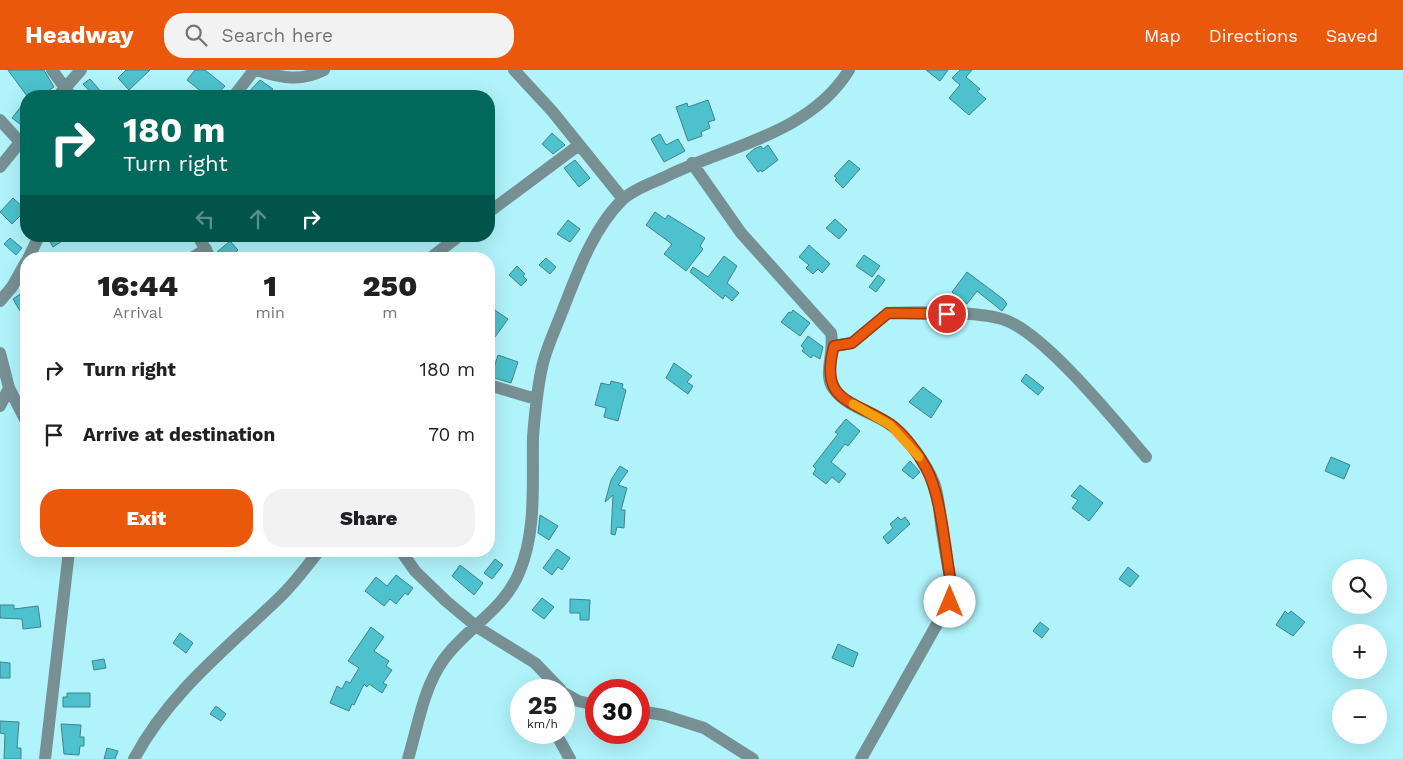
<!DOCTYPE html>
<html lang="en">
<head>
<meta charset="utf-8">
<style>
  body { margin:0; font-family:"Work Sans",sans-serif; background:#f2f2f2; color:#202124; height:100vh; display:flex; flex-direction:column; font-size:19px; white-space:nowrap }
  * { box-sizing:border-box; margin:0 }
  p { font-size:16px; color:#757577 }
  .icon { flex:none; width:28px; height:28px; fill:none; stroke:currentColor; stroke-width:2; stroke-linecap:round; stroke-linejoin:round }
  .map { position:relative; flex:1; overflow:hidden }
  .side { position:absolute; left:20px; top:182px; width:475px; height:305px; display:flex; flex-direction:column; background:#fff; border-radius:20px; box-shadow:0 5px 20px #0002 }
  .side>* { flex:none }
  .guide { position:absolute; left:20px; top:20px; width:475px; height:152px; border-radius:20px; box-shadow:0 5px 20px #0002; background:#00695c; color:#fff; overflow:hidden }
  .tools { position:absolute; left:1332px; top:489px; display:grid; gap:10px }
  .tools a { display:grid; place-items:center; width:55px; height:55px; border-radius:50%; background:#fff; box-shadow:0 5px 20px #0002; font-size:25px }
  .speed { position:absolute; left:510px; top:609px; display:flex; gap:10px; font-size:25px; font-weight:700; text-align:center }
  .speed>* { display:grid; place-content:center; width:65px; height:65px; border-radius:50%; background:#fff; box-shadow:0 5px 20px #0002; line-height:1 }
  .speed small { font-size:12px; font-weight:400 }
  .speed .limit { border:8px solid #d22; background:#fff; color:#111 }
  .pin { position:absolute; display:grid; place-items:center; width:42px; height:42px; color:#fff; margin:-21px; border:2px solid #fff; border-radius:50%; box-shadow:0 1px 5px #0007 }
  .me { position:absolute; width:55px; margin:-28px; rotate:0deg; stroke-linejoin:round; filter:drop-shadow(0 0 4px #0008) }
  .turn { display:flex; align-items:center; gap:18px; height:105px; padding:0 20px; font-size:22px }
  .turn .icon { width:65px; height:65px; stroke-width:2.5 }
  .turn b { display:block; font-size:35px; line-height:42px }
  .lanes { display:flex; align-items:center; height:48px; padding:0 20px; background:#0003; justify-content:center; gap:25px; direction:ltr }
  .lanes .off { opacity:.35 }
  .eta { display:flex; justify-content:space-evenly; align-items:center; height:85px; text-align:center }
  .eta b { font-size:30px; font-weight:800; line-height:35px }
  .action { display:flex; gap:10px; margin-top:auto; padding:10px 20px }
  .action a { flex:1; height:58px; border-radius:20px; background:#ea580c; color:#fff; font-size:20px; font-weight:800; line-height:58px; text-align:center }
  .action a+a { background:#f2f2f2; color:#202124 }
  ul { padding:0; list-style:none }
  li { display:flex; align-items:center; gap:15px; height:65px; padding:0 20px }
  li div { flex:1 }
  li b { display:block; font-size:19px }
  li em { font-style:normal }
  header { display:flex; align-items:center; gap:30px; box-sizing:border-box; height:70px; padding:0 25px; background:#ea580c; color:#fff }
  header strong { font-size:24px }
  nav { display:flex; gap:28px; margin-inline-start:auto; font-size:18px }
  .search { width:350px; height:45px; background:#f2f2f2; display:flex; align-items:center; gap:12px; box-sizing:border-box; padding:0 18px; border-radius:20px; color:#757577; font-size:19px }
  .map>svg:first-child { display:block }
</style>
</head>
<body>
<header>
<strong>Headway</strong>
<div class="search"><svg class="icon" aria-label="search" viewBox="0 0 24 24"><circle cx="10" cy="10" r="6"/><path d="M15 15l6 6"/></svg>Search here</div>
<nav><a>Map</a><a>Directions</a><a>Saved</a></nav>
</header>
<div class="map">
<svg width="1403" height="689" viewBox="0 0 1403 689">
  <rect width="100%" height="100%" fill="#b0f3fb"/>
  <path fill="#4dc1cd" stroke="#41838b" d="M8,0h36l10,17 -14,9h-13z
    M126,0h24l-21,20 -11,-12z
    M195,0h10l20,16 -9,10h-9l-20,-16z
    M926,0h22l-8,11z
    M960,0h12l-6,7 14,12 -3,2 9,8 -17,16 -20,-17 11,-13 -8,-7z
    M90,9l15,17h-11l-11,-12z
    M260,10l13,9 -7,7h-21z
    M26,30v16l-6,8 -8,-6z
    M708,30l7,20 -7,2 2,6 -9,4 1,4 -14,5 -12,-34 11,-4 1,4z
    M552,63l13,12 -12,9 -11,-10z
    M660,64l6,11 12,-6 7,12 -21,11 -13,-23z
    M768,75l10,15 -16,12 -1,-2 -3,2 -12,-16 8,-7 7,-3 2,3z
    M575,90l15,18 -11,9 -15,-19z
    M849,90l11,9 -17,19 -8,-8 2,-2 -3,-2z
    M13,128l13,12 -14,14 -12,-12z
    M655,142l10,7 3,-4 37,23 -5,8 3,3 -17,22 -22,-17 8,-10 -26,-19z
    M835,149l12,11 -8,9 -13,-11z
    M568,150l12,9 -10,13 -13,-8z
    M47,166h23l-17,11z
    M10,168l12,10 -6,7 -12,-11z
    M230,171l8,9 -10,9h-5l-6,-7z
    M809,175l21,19 -8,9 -4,-4 -5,5 -7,-6 3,-3 -10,-8z
    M864,185l16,11 -8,11 -16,-11z
    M724,186l13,10 -10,17 12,10 -7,8 -7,-6 -2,4 -33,-27 3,-5 15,10z
    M546,188l10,9 -6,7 -11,-9z
    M517,196l8,8 -2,2 4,4 -6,6 -12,-11z
    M967,202l36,27 4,5 -5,7 -25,-20 -10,13 -15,-12z
    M878,205l7,5 -9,12 -7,-5z
    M26,220v17l-6,4 -7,-12z
    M489,236l19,13 -13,18 -6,-5z
    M793,240l17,13 -10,13 -19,-14 8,-10 2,1z
    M808,266l15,11 -3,12 -7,-4 -2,3 -9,-7 2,-3 -3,-2z
    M498,285l20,7 -7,21 -20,-6z
    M674,293l18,13 -5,6 6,4 -5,8 -22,-16z
    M1026,304l18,14 -6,7 -17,-14z
    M611,311l12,3 -1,4 4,2 -8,31 -14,-4 2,-9 -11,-3 6,-22 9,2z
    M923,317l19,14 -11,17 -22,-16z
    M846,349l14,12 -12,15 -3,-2 -14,18 15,12 -7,9 -7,-6 -6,7 -13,-10 3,-5 -3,-3 25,-32 -3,-2z
    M1331,387l19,8 -6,14 -19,-8z
    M910,391l10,11 -7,7 -11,-9z
    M620,396l8,5 -10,14 9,3 -6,22h4l-1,18 -7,-1 -2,8 -4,-1 2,-39 -8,7 6,-22z
    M1080,415l23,18 -14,18 -17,-13 6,-8 -7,-4z
    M540,445l18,11 -9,14 -11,-7z
    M898,447l3,3 4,-3 5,7 -22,20 -5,-7 10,-9 -3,-4z
    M557,479l13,9 -8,12 -4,-3 -6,8 -9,-7z
    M495,489l8,6 -11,14 -8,-6z
    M460,495l23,18 -9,12 -22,-19z
    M1128,497l11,9 -9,11 -11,-8z
    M396,505l17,13 -5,7 -3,-2 -9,11 -6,-5 -6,7 -19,-15 11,-14 11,9z
    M542,528l12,9 -10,12 -12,-9z
    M570,529l20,1 -1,20h-9v-7h-10z
    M0,535h14v4l24,-3 3,21 -18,2 -1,-10 -22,-1z
    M1285,541l3,3 3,-3 14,11 -12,14 -17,-11z
    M1040,552l9,7 -7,9 -9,-7z
    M371,557l13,10 -10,14 15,10 -3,5 6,4 -9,13 4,2 -5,8 -13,-9 -2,3 -3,-3 -10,21 -2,-1 -3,7 -19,-8 7,-17 5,3 4,-8 4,2 9,-15 -11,-7z
    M180,563l13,10 -7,10 -13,-10z
    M838,574l20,9 -5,14 -21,-9z
    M104,589l2,9 -12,2 -2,-9z
    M0,592l10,1v15h-10z
    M67,623h23v14h-27v-10h4z
    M216,636l10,8 -5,7 -11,-7z
    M0,651l19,1 -2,26h4v11h-17l1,-25 -5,-1z
    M61,654l20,1 -1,12h4v9h-4l-1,9 -15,-1z
    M107,678l11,3 -3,8h-11z"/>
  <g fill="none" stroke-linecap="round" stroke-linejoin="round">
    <path stroke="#769094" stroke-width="12" d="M52,0l19,26
      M257,0c24,8 44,12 67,0
      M514,0l38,41 71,88
      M58,26l23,-26
      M234,26l20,-26
      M0,50l20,22
      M692,93l49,70 90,100c4,19 -8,41 2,55 13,19 41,25 58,37 17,13 35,38 43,58 5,12 5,28 7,41 3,21 7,43 11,64l-2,13 -89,158
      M0,97l26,-32
      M489,142l90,-67
      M198,166l13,23
      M28,189l11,-23
      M190,189l16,-10
      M429,189l30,-23
      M0,231l12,-14 14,-25
      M834,276l18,-3 36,-30c28,-1 92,-2 117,7 40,14 112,103 141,137
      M0,283l9,35 17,33
      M489,315l47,14
      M0,336l9,-18
      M401,481l14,20 31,30 31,26 58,36 26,27
      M564,623l14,8 18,4
      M639,641l24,4 41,13 49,31
      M555,662l15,27
      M45,689l24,-208
      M134,689c35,-66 92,-110 145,-161 15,-14 27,-31 40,-47
      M408,689c10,-33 15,-71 36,-100 22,-31 59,-48 75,-86 18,-42 13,-91 14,-136 2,-25 4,-50 10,-74 4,-16 11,-31 17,-46 16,-40 31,-86 62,-117 10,-10 30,-17 43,-23 62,-31 145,-43 184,-107"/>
  </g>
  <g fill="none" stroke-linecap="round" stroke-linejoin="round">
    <g stroke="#983908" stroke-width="12">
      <path id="route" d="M947,244l-59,-1 -36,30 -18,3c-15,56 17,53 56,78 14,10 28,29 36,44 16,28 19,86 26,120l-2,14"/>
    </g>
    <use href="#route" stroke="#ea580c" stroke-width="9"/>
    <path stroke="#f59e0b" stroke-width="9" d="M853,334l37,21 29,32"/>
  </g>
</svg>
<div class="tools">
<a><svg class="icon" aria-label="search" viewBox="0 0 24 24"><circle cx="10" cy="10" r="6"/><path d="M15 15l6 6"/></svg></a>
<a>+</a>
<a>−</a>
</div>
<div class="speed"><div>25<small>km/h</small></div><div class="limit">30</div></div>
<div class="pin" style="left:947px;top:244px;background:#d93025"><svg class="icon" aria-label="arrive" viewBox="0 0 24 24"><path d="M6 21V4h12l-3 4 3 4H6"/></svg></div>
<svg class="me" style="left:950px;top:532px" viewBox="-20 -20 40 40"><circle r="19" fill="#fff"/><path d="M0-13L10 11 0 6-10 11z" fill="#ea580c"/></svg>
<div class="guide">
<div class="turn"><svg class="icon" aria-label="right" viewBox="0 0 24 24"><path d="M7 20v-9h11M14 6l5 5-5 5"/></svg><div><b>180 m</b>Turn right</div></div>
<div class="lanes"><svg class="icon off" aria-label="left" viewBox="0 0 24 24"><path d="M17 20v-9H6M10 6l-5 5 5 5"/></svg><svg class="icon off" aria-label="ahead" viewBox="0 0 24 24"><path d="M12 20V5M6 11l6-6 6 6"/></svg><svg class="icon" aria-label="right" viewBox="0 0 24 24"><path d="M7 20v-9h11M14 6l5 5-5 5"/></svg></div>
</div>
<section class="side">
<div class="eta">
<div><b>16:44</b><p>Arrival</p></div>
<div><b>1</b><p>min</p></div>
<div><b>250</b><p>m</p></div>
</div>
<ul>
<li><svg class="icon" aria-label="right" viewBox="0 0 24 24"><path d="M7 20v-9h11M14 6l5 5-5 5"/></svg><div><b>Turn right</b></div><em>180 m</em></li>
<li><svg class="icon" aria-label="arrive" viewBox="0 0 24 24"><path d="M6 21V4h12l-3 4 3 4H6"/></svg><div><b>Arrive at destination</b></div><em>70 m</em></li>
</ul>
<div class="action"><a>Exit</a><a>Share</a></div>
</section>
</div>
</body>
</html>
